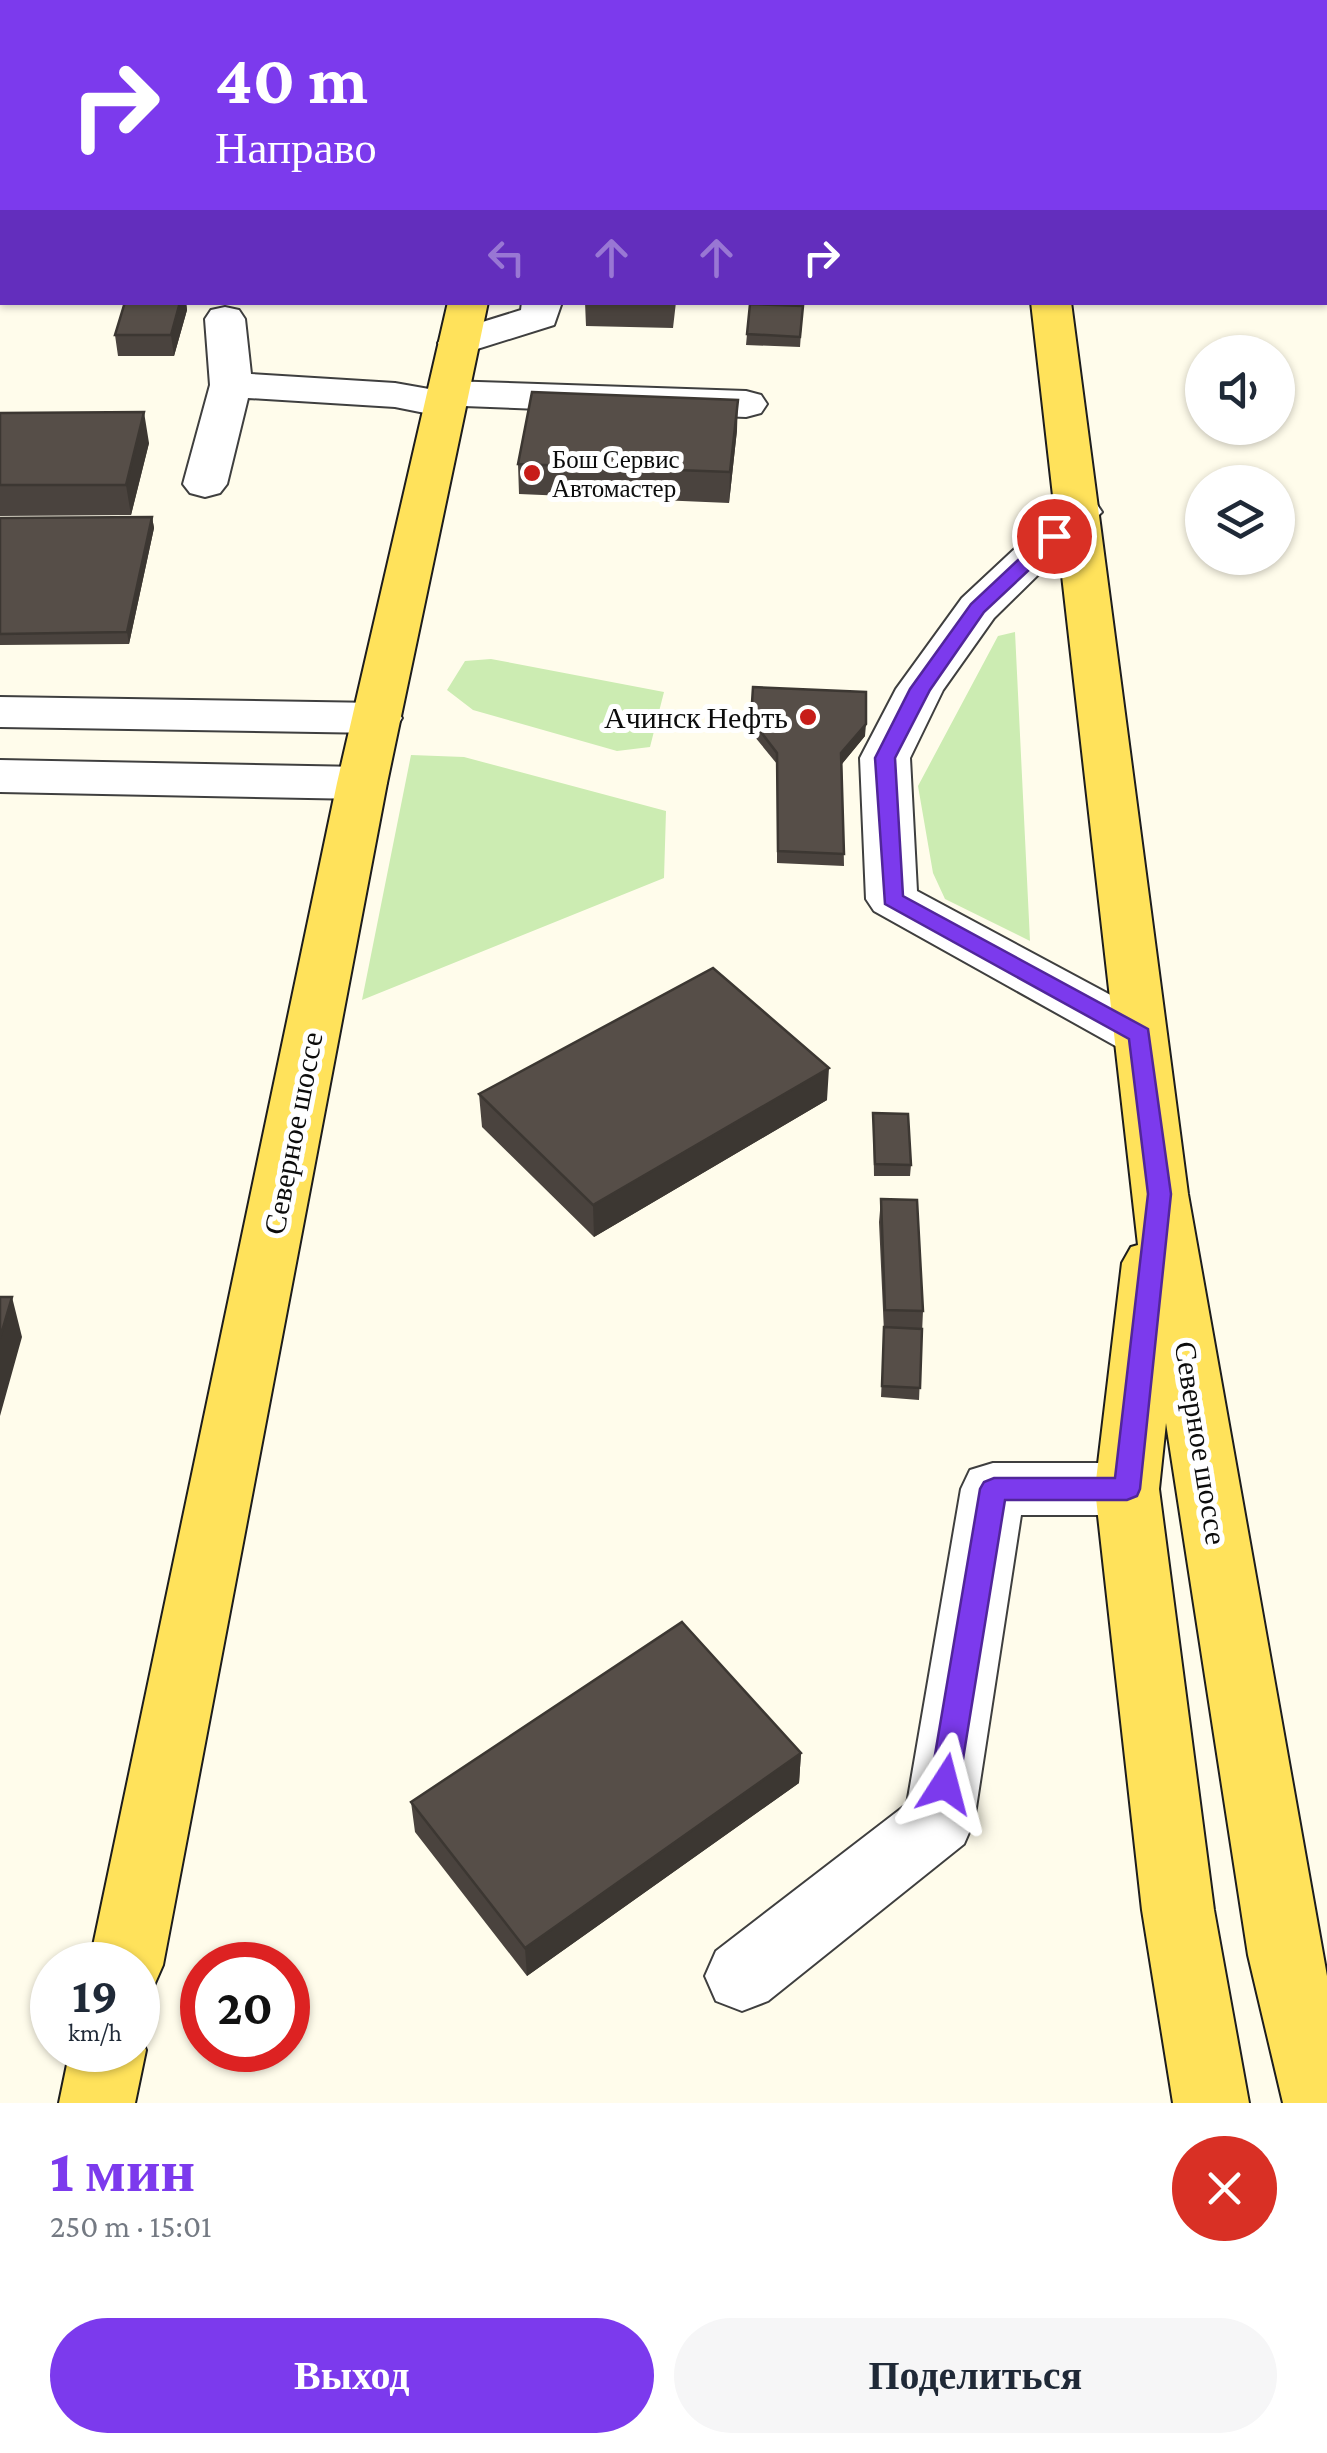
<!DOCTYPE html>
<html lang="ru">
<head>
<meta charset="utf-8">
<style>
  body { margin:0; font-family:"Crimson Pro",serif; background:#f6f6f7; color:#1f2937; height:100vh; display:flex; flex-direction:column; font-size:38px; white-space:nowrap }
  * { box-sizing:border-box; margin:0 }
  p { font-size:32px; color:#747a83 }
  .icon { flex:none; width:55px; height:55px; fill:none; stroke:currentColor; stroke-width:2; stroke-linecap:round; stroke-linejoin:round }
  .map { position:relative; height:2103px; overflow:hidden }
  .details { display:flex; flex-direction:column; background:#fff; flex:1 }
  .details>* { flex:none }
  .banner { position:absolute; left:0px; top:0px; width:1328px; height:305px; box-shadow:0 2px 8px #0004; background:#7c3aed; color:#fff; overflow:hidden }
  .buttons { position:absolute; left:1185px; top:335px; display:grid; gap:20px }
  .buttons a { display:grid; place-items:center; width:110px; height:110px; border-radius:50%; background:#fff; box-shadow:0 2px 8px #0004; font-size:50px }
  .speed { position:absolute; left:30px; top:1942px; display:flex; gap:20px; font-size:50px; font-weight:700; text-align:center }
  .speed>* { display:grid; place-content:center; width:130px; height:130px; border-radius:50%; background:#fff; box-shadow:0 2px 8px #0004; line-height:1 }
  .speed small { font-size:25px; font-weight:400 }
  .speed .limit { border:15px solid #d22; background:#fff; color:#111 }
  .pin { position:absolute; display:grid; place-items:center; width:85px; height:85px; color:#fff; margin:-42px; border:5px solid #fff; border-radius:50%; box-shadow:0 2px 10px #0007 }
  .me { position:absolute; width:110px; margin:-55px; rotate:9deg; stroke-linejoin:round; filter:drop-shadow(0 0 8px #0008) }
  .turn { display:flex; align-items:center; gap:35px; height:210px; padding:0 50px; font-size:45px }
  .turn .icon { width:130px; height:130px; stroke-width:2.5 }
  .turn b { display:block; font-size:70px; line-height:85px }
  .lanes { display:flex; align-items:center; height:95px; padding:0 50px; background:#0003; justify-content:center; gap:50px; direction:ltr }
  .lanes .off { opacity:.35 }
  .round { display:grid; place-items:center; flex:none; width:105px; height:105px; border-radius:52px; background:#f6f6f7 }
  .head { display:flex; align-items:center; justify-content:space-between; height:170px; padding:0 50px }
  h1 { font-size:60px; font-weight:800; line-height:75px; color:#7c3aed }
  .primary-button { display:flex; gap:20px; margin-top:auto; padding:20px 50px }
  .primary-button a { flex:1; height:115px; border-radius:60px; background:#7c3aed; color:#fff; font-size:40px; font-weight:800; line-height:115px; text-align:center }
  .primary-button a+a { background:#f6f6f7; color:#1f2937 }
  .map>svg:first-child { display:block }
</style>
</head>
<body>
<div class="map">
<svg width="1327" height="2103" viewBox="0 0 1327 2103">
  <rect width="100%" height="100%" fill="#fffceb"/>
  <path fill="#ccecb2" d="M1015,632l15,309 -85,-42 -12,-26 -15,-87 80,-150z
    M491,659l173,33 -14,55 -33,4 -144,-41 -26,-20 18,-29z
    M411,755l53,2 202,54 -2,67 -302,122z"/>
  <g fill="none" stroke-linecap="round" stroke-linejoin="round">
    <g stroke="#3f3f3f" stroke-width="4">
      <path id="minor" d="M213,0h73l-74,2z
        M286,0h46l2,2h-46z
        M0,55h2v20h-2z
        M522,302h40l-8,23 -96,30 -14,-3 -6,-9 6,-9 77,-24z
        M225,307l14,3 6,9 6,55 144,9 34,6 18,-8 299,10 15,4 6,9 -6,9 -15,4 -282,-11 -4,7 -15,4 -50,-10 -147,-9 -21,86 -7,9 -15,4 -15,-4 -7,-9 27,-99 -5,-66 6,-9z
        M1080,499l16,4 6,9 -108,106 -51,72 -33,68 7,133 242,130 8,14 -8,14 -19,5 -19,-5 -247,-138 -8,-12 -6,-141 36,-69 66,-91 102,-95z
        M0,697l378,6 17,4 7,11 -7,11 -17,4 -378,-6z
        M0,760l362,7 18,5 7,11 -7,11 -18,5 -362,-7z
        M993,1463h134l23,7 9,19 -9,19 -23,7h-106l-47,306 -10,23 -196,157 -26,10 -26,-10 -11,-25 11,-25 191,-147 54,-315 9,-19z"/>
    </g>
    <g stroke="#1d1d1d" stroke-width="4">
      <path id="major" d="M994,0h34l1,2h-33z
        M448,302h40l-101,481 -224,1182 -11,25 -14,5v-30h-49l248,-1182z
        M1031,302h40l117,892 139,782v127h-44l-35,-148 -82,-532 -7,66 55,421 35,193h-76l-31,-193 -47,-421 27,-226 9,-16 7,-2z
        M138,2031l8,19 -11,53h-76l11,-53h68z"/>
    </g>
    <use href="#minor" fill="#fff" fill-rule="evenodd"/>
    <use href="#major" fill="#ffe25b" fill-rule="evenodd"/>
  </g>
  <path fill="#4a433e" d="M0,68h2v146h-2z
    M0,236h2v64h-2z
    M125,302h61l1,8 -13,46h-56l-3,-21z
    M585,302h91l-3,26 -87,-2z
    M803,306l-3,41 -54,-2 1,-11z
    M0,413l149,30 -18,72 -131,1z
    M737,430l-8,73 -210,-9 -1,-30z
    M152,517l2,11 -25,116 -129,1v-127z
    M753,687l112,49 -23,28 2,102 -67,-3v-99l-27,-33z
    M479,1094l348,6 -233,137 -112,-110z
    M873,1113l38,52 -1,11h-36z
    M881,1199l42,112 -4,89 -38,-3 3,-65 -5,-110z
    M801,1753l-2,30 -272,193 -112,-144 -4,-30z"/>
  <path fill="#3c3732" d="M2,259v33l-2,-13v-13z
    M180,302h6l1,8 -13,46 -3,-21z
    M738,400l-1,30 -8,73 1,-31z
    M144,412l5,31 -18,72 -5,-30z
    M152,517l2,11 -25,116 -2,-12z
    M866,724l-1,12 -24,29v-12z
    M829,1068l-2,32 -233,137 -1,-32z
    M12,1297l10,40 -22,79v-78z
    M801,1753l-2,30 -272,193 -2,-28z"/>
  <path fill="#564e48" stroke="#3c3732" stroke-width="2.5" d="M0,9h2v33h-2z
    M0,68h2v73h-2z
    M0,141h2v53h-2z
    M0,236h2v23l-2,7z
    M125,302h55l-9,33h-56z
    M750,304l53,2 -3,31 -53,-3z
    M532,392l206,8 -8,72 -212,-8z
    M144,412l-18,73h-126v-72z
    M152,517l-25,115 -127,2v-116z
    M753,687l113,5v32l-25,29 3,101 -66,-3 -1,-98 -26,-34z
    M713,968l116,100 -236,137 -114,-111z
    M873,1113l35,1 3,51 -36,-1z
    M881,1199l36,1 6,111 -38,-1z
    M0,1297h12l-12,41z
    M884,1327l38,2 -2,59 -38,-2z
    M682,1622l119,131 -276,195 -114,-146z"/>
  <path fill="#7c3aed" stroke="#51269a" stroke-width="2.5" d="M1054,530l9,6 -2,4 -77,72 -54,78 -35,68 8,138 245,133 23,165 -31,295 -3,7 -10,4h-122l-46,284 -4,9 -10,4 -10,-4 -5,-9 50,-295 4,-7 10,-4h121l33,-284 -19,-155 -244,-135 -10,-146 35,-69 61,-85 77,-72z"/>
  <g fill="#c71d19" stroke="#fff" stroke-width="4">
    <circle cx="532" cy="473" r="10"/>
    <circle cx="808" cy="717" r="10"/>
  </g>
  <g text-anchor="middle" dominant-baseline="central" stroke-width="10" stroke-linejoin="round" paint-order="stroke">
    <g font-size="25" fill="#0c0c0c" stroke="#fff" text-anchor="start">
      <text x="552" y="459">Бош Сервис<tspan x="552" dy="29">Автомастер</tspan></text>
    </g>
    <g font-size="30" fill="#0c0c0c" stroke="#fff" text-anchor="end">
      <text x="788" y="717">Ачинск Нефть</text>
    </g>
    <g font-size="30" fill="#0c0c0c" stroke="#fff">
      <text transform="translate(293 1133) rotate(-79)">Северное шоссе</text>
      <text transform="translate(1201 1443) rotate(81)">Северное шоссе</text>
    </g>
  </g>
</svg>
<div class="buttons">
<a><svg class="icon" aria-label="sound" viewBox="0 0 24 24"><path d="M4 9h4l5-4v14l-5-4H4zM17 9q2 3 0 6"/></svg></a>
<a><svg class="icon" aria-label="layers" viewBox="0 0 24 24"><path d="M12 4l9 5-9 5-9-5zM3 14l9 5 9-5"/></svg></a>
</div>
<div class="speed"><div>19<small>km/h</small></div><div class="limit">20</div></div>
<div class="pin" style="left:1054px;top:536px;background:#d93025"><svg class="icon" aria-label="arrive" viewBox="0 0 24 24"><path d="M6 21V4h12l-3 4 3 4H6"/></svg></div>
<svg class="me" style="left:945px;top:1784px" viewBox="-20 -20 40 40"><path d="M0-17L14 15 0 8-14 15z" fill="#7c3aed" stroke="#fff" stroke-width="4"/></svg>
<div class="banner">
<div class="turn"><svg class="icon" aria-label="right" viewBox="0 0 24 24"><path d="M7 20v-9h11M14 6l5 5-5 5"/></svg><div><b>40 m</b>Направо</div></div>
<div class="lanes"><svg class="icon off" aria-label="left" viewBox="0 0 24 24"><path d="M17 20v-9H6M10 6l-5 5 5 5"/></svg><svg class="icon off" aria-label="ahead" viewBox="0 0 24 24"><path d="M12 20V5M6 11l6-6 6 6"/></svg><svg class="icon off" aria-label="ahead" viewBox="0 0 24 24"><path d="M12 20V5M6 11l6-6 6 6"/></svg><svg class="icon" aria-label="right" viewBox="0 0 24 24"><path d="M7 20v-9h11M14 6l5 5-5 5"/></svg></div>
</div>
</div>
<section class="details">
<div class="head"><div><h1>1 мин</h1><p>250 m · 15:01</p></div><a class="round" style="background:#d93025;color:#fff"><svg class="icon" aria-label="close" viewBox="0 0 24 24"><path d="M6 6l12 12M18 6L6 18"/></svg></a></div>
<div class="primary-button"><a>Выход</a><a>Поделиться</a></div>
</section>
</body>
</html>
